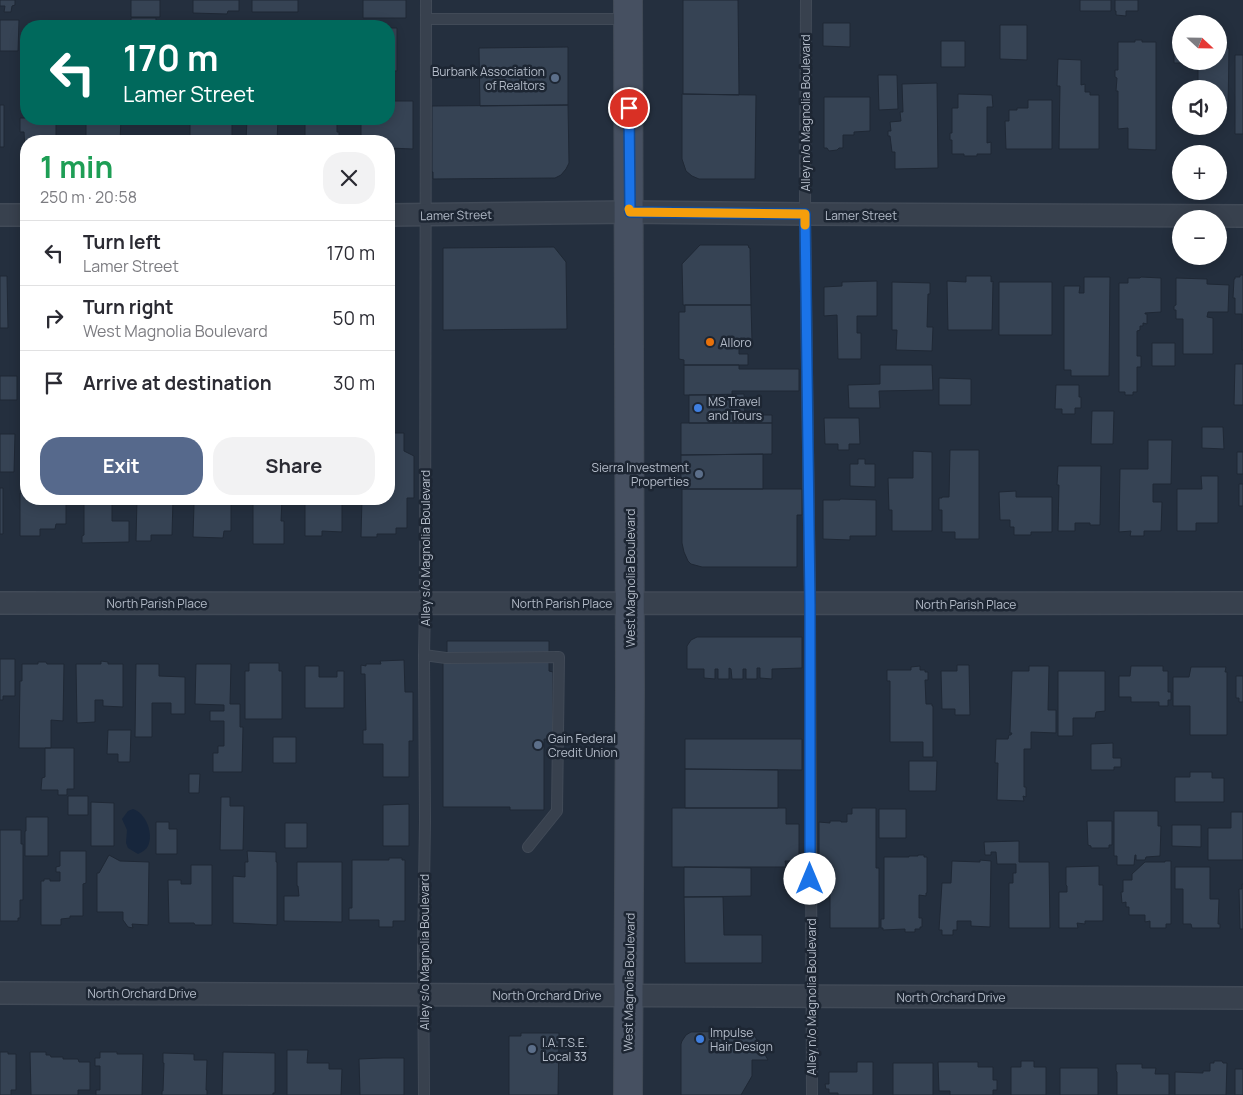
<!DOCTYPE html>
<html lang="en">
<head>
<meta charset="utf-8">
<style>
  body { margin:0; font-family:Manrope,sans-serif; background:#f2f2f3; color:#2b2b33; height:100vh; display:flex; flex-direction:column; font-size:19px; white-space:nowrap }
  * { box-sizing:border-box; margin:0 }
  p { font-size:16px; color:#7c7c81 }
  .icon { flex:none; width:28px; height:28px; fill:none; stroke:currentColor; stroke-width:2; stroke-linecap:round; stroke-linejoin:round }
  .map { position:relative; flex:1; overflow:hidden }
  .details { position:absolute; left:20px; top:135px; width:375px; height:370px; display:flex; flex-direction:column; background:#fff; border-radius:20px; box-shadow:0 2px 12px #0003 }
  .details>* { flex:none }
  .banner { position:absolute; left:20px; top:20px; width:375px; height:105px; border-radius:20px; box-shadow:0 2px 12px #0003; background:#00695c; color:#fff; overflow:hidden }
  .needle { width:32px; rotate:112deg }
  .fabs { position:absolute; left:1172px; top:15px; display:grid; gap:10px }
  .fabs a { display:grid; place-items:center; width:55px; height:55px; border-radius:50%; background:#fff; box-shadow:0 2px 12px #0003; font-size:25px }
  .pin { position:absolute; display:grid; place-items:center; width:42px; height:42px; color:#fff; margin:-21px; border:2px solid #fff; border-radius:50%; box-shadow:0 1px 5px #0007 }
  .me { position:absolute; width:55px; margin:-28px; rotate:0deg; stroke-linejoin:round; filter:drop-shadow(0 0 4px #0008) }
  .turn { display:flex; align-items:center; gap:18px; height:105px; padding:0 20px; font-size:22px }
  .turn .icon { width:65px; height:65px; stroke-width:2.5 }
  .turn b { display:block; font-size:35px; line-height:42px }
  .round { display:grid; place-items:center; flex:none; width:52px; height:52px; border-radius:20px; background:#f2f2f3 }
  .summary { display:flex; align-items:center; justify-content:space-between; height:85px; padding:0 20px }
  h1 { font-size:30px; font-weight:700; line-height:38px; color:#1e9e55 }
  .cta { display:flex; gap:10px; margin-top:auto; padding:10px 20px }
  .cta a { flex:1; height:58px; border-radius:20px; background:#56698c; color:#fff; font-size:20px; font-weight:700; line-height:58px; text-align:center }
  .cta a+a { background:#f2f2f3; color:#2b2b33 }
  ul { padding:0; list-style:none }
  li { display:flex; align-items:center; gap:15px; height:65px; padding:0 20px; border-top:1px solid #e1e1e2 }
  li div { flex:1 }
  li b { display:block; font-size:19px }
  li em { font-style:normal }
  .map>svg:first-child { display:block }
</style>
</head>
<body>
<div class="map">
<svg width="1243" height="1095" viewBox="0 0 1243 1095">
  <rect width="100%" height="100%" fill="#242f3e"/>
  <path fill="#17263c" d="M133,809c13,4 21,25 15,37 -2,4 -6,6 -10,8l-10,-6 -2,-5 1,-13 -5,-11 6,-8z"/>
  <path fill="#364354" stroke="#1f2835" d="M0,0h15v5l-3,1 -1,6h-7l1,-6h-5z
    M131,0h29v17h-29z
    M193,0h46v11h-11l-1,3 -34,-1z
    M252,0h46v12h-46z
    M363,0h43v18h-43z
    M683,0h55l1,95 -56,-1z
    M1080,0h31v11h-31z
    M1115,0h23v11h-12v5l-10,-1v-4h-1z
    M131,18h25v4h28v4h-53z
    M0,20h19l-1,31h-18z
    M823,23h27v24l-27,-1z
    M1000,25h27v35l-27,-1z
    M389,28h8v43h-8z
    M1174,32h7v29h15v2h-22z
    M1135,40h7v2h14v108l-28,-1v-21l-10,1v-38h-2l1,-13 -2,-1v-7h3v-28h17z
    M941,41h24v26h-24z
    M568,47v58l-88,1 -1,-58z
    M1219,48h10l-1,63 -9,-1v-21h-21v-20h4v-8h17z
    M1235,55h8v79h-8z
    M1058,59l23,1v25l4,-1v8h5v3h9v54h-40l1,-63h-3z
    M878,75h19l1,34 -19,1z
    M937,83l1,85 -43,1v-17h-3l-2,-16h-2v-5h3l-1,-9 11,-1 -1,-9h3l-1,-28z
    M682,94l74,1 -1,84h-56l-7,-3 -6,-5 -4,-12z
    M958,94l34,1 1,12h-6v36l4,-1v12h-14v2h-13v-2h-12v-14h-2v-7h2v-25h6z
    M824,97h46v34l-16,1v3h-11v13h-4l-2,2 -8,1 -2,-3h-3z
    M1028,100h24v49h-46l-1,-28h4v-11h8v-2h11z
    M389,101h24v48l-24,-1v-7h-28v-22h28z
    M0,105h4v42h-4z
    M568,105l1,58 -3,6 -5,6 -6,3 -122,1v-7h-1v-66z
    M25,106h1v13h30v22h-30v7h-1l-1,-16h-4v-14h5z
    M86,119h35l-1,22h-34z
    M190,119h42v22h-42z
    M247,119h31l-1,22h-31z
    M305,119h32v13h2v9h-34z
    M700,245h48l1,3h1l1,57h-68l-1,-41z
    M554,247l12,15 1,67 -124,1v-82z
    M1240,275h3v75h-1v-36h-7v-16h-2l1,-19h1v-2h5z
    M0,276h7l1,52h-8z
    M966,276h25v6l2,-1 -1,49h-44l-1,-49 19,1z
    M23,277h3v64h-3v-20h-1v-37h2z
    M1084,277h26l-1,99h-38v-6h-7v-84h16l-1,7h5z
    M1141,277l20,1v34l-16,1v1h2v10l-4,-1v3h-3v4l-3,1v25h4v11h-4v25h-4v3h-8v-3h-6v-109h9v-5h12z
    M1176,278l31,1v5l22,1 -1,27h-20l-1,5 6,1v36h-30v-35h-7v-9h-2v-4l2,-1z
    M877,281v35h-20v17h4v26h-23l-1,-44 -13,1v-29l18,-1v-4z
    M892,282l38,1v11h-2l-1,33h6l-1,24 -36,-1 1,-20h-5z
    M999,282h53v53h-53z
    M685,305h66l1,36h-13v13h9v11h-64v-5l-5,-1v-47h6z
    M1152,343h23v23h-23z
    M1235,364h8v41h-9z
    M684,365h55v4h60v22h-67v4h-48z
    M880,365h52l1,25 -54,1 1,17h-31l-1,-23 32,-1z
    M0,376h17v24h-17z
    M939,378l32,1v26h-32z
    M1056,385h23v12h2v11h-6v6h-13v-5h-7z
    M744,394l1,23h5v-2h22v8h-83v-28z
    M1092,411h22l-1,33h-22z
    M824,418h35l1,26h-11v6h-11v-6h-13z
    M681,423h91v31l-91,1z
    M1202,427h21l1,22 -22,-1z
    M389,433h15v18l10,5v42h-7v30h-11v6h-19v3h-16l1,-38h27z
    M0,434h15l-1,38h-14z
    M1148,440h24l-1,44h-18v18h9l-1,29h-17v5h-14l1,-5 -12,1 1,-63h28z
    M950,450h29v89h-24v-7h-13v-22h-3v-12h3v-1h7z
    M913,451l19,1v79h-40v-21h-3l-1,-32h25z
    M1237,452h6v22h-6z
    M763,454v35h-82v-34z
    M858,459h7v5h10v23l-25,-1v-22h8z
    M1058,466h43l-1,59h-10v-2h-15v8h-17l1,-46h-2z
    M1201,476h17v47h-22v8h-19v-42h25z
    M1239,484h4v22h-4z
    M0,488h3v46h-3z
    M682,489h120v26h-5v52h-95l-11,-3 -3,-3 -4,-9 -2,-9z
    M1016,491v6h36v35h-21v3h-17v-8h-4v-7h-10l-1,-28z
    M20,493l6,1v5h40v25h-10l-1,5h-15v7h-20z
    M84,499h28v22h17v21l-47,1v-7l2,-1z
    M137,499h36l-1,36h-21v6h-15z
    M192,499h29v3h10v29h-7l-1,7 -30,-1 1,-32 -2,-1z
    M253,499h29l-1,22h3v23h-31z
    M305,499h37v33l-20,-1v5h-17z
    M840,499l36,1v36h-26v4l-27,-1v-39h17z
    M697,637h105v31l-30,1v10l-12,-1v-10h-3v11h-11v-10h-3v10h-11l-1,-10 -2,-1v11h-11v-10h-3v10l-11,-1v-9h-17v-23l4,-6z
    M447,641h102v30l4,1v67h-9v71h-34v-3h-67v-146h4z
    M0,659h15v37h-12v4h-3z
    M404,660l1,32h8v49h-4v36h-26v-33h-20v-14h3l-1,-56h-4v-9l5,1v-2h15l-1,-3z
    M101,661l7,1v2h15v43l-20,-1v-6h-8v22l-18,1 -1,-59h25z
    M38,662h8l1,2h17l-1,57 -12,-1v28h-32l1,-67h2v-17h16z
    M249,663h30v8h3v48h-37v-48h4z
    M136,664h23v12l26,1v37h-14v-11h-19v34h-17z
    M196,664h35l-1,40h10v23h3l-1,45h-29v-19h5v-7h6v-25h-14v-10h14v-6l-29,-1z
    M957,665h12l1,50h-15v-6h-13l-1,-38h16z
    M305,666h14v11h18v-6h7v37h-39z
    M920,666v4h5v2h3v8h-3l1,24h6v2h1v51h-10v-15h-33v-61h-3v-11h24v-3z
    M1029,666h20l-1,44h8v23l-25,-1v17h-7v38h2v10l-3,-1 1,5 -27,-1 1,-37h-3l1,-24h12l1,-4h2l1,-2h-2l2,-62h17z
    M1131,666h32v5h5v21h3v8h-3v6h-9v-4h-28v-5h-12v-21h11z
    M1191,667h35l-1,5h2v63h-37v-29h-17v-29h16z
    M1058,671h47v40l-9,1 -1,6h-22v18h-15z
    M1236,676h7v26h-4v-4h-3z
    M108,730h23l-1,32h-12v-8h-11z
    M273,737h23v26h-23z
    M685,739h117v31l-117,-1z
    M1113,743v15h8v9h-7v3h-23v-26z
    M45,748h29v41h-7v6h-9v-5h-17l1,-12 3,-1z
    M909,761h28l-1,30h-27z
    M685,769l93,1v38h-93z
    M1190,772h22v6h12v24h-49v-25h15z
    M189,774h11l-1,19h-10z
    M68,796h20v19h-20z
    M221,797h9v9h14l-1,44h-23z
    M91,802l23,1v43h-23z
    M409,804v42h-26v-41z
    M672,808h114v16h13v37h-14l1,6h-114z
    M852,808h24v60h3v60h-49v-59h-11v-47l11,1v-2h11v1h6v-8h5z
    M879,809h27v29h-27z
    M1114,811h44v15h3l-1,30 -14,1 -1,3h-9v-5h-1l-1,10h-17v-9h-3z
    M1231,812h12v48h-35v-32h23z
    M26,817h22v39h-23v-25h1z
    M1087,821h25v24h-3v3h-18v-2l-3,-1z
    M156,822h13v7h8v25h-21z
    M285,823h22v25h-22z
    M1172,825h29v22l-29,-1z
    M0,830h21v14h2v56h-3v18h-2v3h-18z
    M1019,841v21h30l1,66h-41v-45h4v-10h3v-9h-19l-1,-12h-5v3h-6l-1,-13z
    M60,851h26v32l-3,1v32h-13v2l-9,1v6h-20v-44h3v-2h6v2h10v-9h-4v-5l4,-1z
    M247,851l29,1v10h1v63l-44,-2v-47l12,1v-15h3z
    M109,855l11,6 29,1 -1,63 -16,-1 1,4 -5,-1 -5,-7v-8h-26v-39h2z
    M918,855h6v2h3v36h-1v3l-7,-1v23h3v9h-2v2h-5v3h-10v-3l-22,1v-2h-2v-9h3v-62h25v-1h9z
    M389,858h13v2h3v61h-12v6h-14v-7h-30v-12h3v-48h37z
    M980,860l11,1 -1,66 -19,-1v-5h-14v9h-4v5h-11v-5h-3l3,-47h9l1,-22 28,1z
    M1165,861h6v63h-5v4h-16v-7l-5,1v-7h-16v-8h-3v-5l-4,1 -1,-11h2v-12h9v-6l13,-12h20z
    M297,862h45v60l-58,-1v-25h15l-1,-10h-1z
    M191,865h21v60h-17l-1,-2h-25l-1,-43h13v4h10z
    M1099,866v19h4v36h-18v3l-8,-1 1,5h-19v-36h8v-6l-1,-1v-18z
    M684,867l67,1v28l-67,1z
    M1175,867h35v32h9l-1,25h2v4h-28l-1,-4h-8v-35h-8z
    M1242,884h1v45h-3l-1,-40h3z
    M684,897h39l1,38h38v28h-77z
    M752,1031l16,29h-16v16l-11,19h-60v-51l1,-3 4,-6 5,-3z
    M521,1033h38l-1,62h-49v-59h12z
    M287,1050h21l-1,13h22v6h13l-1,26h-54z
    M0,1052h8v2h8v36h-5v5h-11z
    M30,1052h16v3h4l1,2h12v2h15l1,3h11v28h-12v5h-47z
    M100,1052h17v2h26l-1,41h-46v-5h4v-24h-5v-8h5z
    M223,1052l52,1v40h-2v2h-51z
    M163,1053l31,1v6h13l-1,30h1v5h-45v-4h1l1,-28h-1z
    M383,1058h21v37h-44l-1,-36z
    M1021,1061h13v6h12v28h-35v-28h10z
    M1214,1061h8l1,2h4l-1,32h-51v-23l28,1v-2h7v-8h4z
    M857,1062h16v33h-35v-2h-9v-4h-3l-1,-5h4v-12h28z
    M938,1062h40v5h15v13h4v10h-4v5h-43v-4h-11z
    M893,1063h40v32h-40z
    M1116,1064h26v4h14l-1,6h14v21h-52v-23l-1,-1z
    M1060,1068h38v27h-38z
    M1235,1069h8v26h-8z"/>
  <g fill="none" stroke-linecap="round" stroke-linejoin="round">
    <g stroke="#414a57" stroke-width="12">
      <path id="lane" d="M806,0l-1,214 5,390 2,491
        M426,19h201
        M424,655l22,3 113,-1 -2,154 -29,36
        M424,1095l-1,-144 2,-130 -1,-166 1,-52 1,-603"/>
    </g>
    <g stroke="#414a57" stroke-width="24">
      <path id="street" d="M0,215h26
        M389,215l240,-3 176,2 438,2
        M0,603c414,0 829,1 1243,0
        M0,993l1243,5"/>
    </g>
    <g stroke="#414a57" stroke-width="30">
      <path id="secondary" d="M628,1095l2,-406 -2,-689"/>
    </g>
    <use href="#lane" stroke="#38414e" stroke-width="10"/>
    <use href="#street" stroke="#38414e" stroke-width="21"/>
    <use href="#secondary" stroke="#465061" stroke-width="28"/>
  </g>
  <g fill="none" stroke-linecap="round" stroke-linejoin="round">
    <g stroke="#114b97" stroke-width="12">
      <path id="route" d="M629,108l1,104 175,2 5,390v275"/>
    </g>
    <use href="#route" stroke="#1a73e8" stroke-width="9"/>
    <path stroke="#f59e0b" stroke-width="9" d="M629,209l1,3 175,2v11"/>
  </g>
  <g fill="#5c6f8a" stroke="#1d2633" stroke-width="2">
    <circle cx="555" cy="78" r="5"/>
    <circle cx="699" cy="474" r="5"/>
    <circle cx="538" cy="745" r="5"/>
    <circle cx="532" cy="1049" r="5"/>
  </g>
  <circle fill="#e8710a" stroke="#1d2633" stroke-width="2" cx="710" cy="342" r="5"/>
  <g fill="#3f7fe0" stroke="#1d2633" stroke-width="2">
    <circle cx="698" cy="408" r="5"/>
    <circle cx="700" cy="1039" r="5"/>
  </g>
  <g text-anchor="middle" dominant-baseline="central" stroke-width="5" stroke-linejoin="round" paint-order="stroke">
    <g font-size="12" fill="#b4bcc9" stroke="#1d2633" text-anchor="start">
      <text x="545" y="71" text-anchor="end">Burbank Association<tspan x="545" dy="14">of Realtors</tspan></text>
      <text x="720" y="342">Alloro</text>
      <text x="708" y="401">MS Travel<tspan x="708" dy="14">and Tours</tspan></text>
      <text x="689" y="467" text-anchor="end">Sierra Investment<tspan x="689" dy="14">Properties</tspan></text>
      <text x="548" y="738">Gain Federal<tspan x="548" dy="14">Credit Union</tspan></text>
      <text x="710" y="1032">Impulse<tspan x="710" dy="14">Hair Design</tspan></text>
      <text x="542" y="1042">I.A.T.S.E.<tspan x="542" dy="14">Local 33</tspan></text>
    </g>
    <g font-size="12" fill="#b4bcc9" stroke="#1d2633">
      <text transform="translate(805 113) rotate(-90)">Alley n/o Magnolia Boulevard</text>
      <text transform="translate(456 215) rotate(-1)">Lamer Street</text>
      <text x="861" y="215">Lamer Street</text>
      <text transform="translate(425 548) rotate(-90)">Alley s/o Magnolia Boulevard</text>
      <text transform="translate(630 578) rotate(-90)">West Magnolia Boulevard</text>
      <text x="157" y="603">North Parish Place</text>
      <text x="562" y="603">North Parish Place</text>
      <text x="966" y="604">North Parish Place</text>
      <text transform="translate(424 952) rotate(-90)">Alley s/o Magnolia Boulevard</text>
      <text transform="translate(629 982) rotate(-89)">West Magnolia Boulevard</text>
      <text x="142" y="993">North Orchard Drive</text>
      <text x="547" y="995">North Orchard Drive</text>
      <text transform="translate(811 997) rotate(-90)">Alley n/o Magnolia Boulevard</text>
      <text x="951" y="997">North Orchard Drive</text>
    </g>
  </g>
</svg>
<div class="fabs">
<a><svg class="needle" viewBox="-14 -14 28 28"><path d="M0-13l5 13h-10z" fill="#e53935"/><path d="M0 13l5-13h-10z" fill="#7c7c81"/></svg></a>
<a><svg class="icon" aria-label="sound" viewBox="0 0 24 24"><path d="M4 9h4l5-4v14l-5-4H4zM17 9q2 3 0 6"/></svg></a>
<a>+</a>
<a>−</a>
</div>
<div class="pin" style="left:629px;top:108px;background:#d93025"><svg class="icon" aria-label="arrive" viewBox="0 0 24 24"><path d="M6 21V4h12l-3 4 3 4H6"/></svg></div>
<svg class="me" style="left:810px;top:879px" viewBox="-20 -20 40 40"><circle r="19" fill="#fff"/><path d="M0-13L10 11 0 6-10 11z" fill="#1a73e8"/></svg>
<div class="banner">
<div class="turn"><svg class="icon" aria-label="left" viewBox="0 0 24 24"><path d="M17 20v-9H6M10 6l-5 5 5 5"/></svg><div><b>170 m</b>Lamer Street</div></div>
</div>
<section class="details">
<div class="summary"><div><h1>1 min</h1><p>250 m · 20:58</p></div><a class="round"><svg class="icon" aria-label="close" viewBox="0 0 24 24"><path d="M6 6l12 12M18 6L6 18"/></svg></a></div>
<ul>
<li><svg class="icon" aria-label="left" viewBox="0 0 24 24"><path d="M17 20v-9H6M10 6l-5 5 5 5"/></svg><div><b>Turn left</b><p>Lamer Street</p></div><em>170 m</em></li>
<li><svg class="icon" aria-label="right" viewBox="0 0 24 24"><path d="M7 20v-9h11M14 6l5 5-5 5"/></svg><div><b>Turn right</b><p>West Magnolia Boulevard</p></div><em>50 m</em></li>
<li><svg class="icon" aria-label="arrive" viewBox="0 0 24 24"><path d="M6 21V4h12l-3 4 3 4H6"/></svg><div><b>Arrive at destination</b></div><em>30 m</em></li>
</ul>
<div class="cta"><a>Exit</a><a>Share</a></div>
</section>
</div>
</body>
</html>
